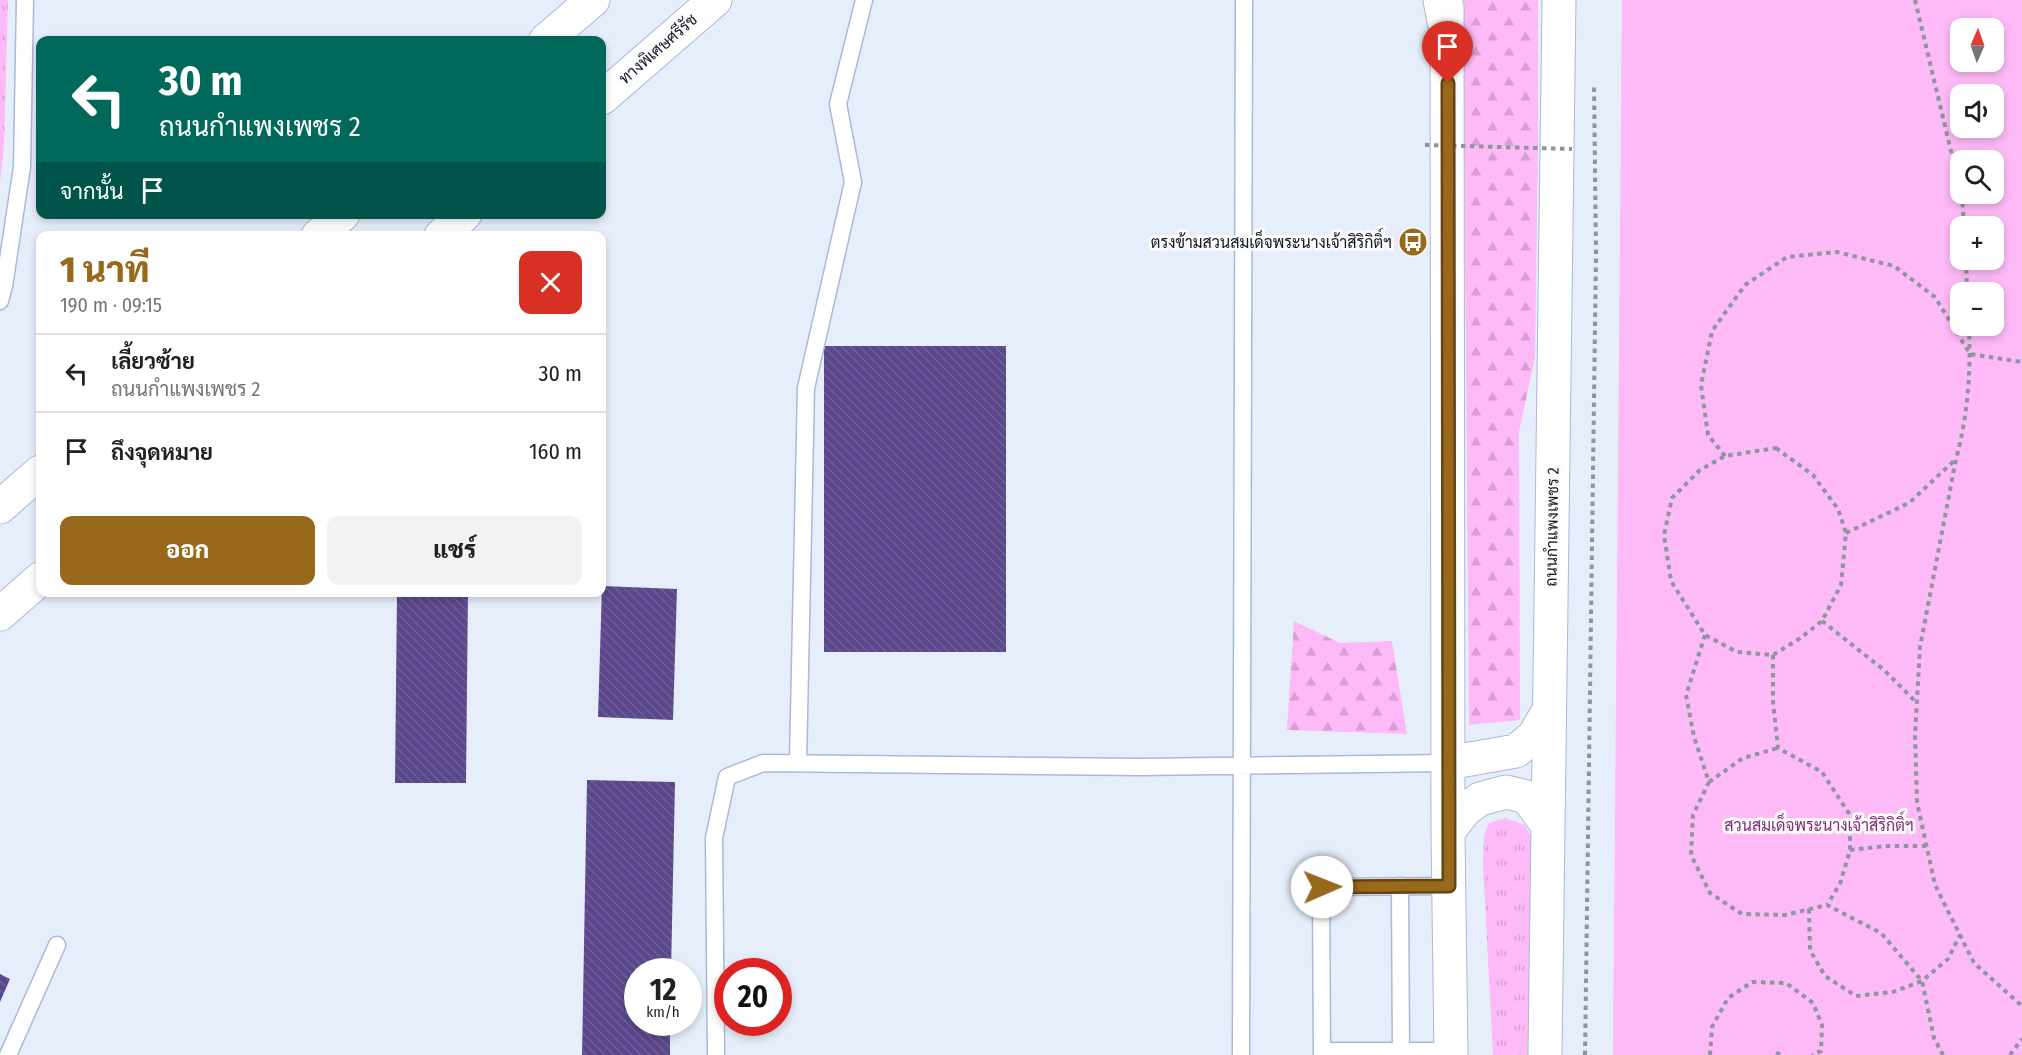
<!DOCTYPE html>
<html lang="th">
<head>
<meta charset="utf-8">
<style>
  body { margin:0; font-family:"Fira Sans Condensed",Sarabun,sans-serif; background:#f2f2f2; color:#202124; height:100vh; display:flex; flex-direction:column; font-size:22px; white-space:nowrap }
  * { box-sizing:border-box; margin:0 }
  p { font-size:20px; color:#757577 }
  .icon { flex:none; width:33px; height:33px; fill:none; stroke:currentColor; stroke-width:2; stroke-linecap:round; stroke-linejoin:round }
  .map { position:relative; flex:1; overflow:hidden }
  .side { position:absolute; left:36px; top:231px; width:570px; height:366px; display:flex; flex-direction:column; background:#fff; border-radius:12px; box-shadow:0 3px 9px #0003 }
  .side>* { flex:none }
  .guide { position:absolute; left:36px; top:36px; width:570px; height:183px; border-radius:12px; box-shadow:0 3px 9px #0003; background:#00695c; color:#fff; overflow:hidden }
  .needle { width:39px; rotate:2deg }
  .buttons { position:absolute; left:1950px; top:18px; display:grid; gap:12px }
  .buttons a { display:grid; place-items:center; width:54px; height:54px; border-radius:12px; background:#fff; box-shadow:0 3px 9px #0003; font-size:30px }
  .speed { position:absolute; left:624px; top:958px; display:flex; gap:12px; font-size:30px; font-weight:700; text-align:center }
  .speed>* { display:grid; place-content:center; width:78px; height:78px; border-radius:50%; background:#fff; box-shadow:0 3px 9px #0003; line-height:1 }
  .speed small { font-size:15px; font-weight:400 }
  .speed .limit { border:9px solid #d22; background:#fff; color:#111 }
  .pin { position:absolute; display:grid; place-items:center; width:51px; height:51px; color:#fff; margin:-62px -26px; border-radius:50% 50% 50% 0; rotate:-45deg; box-shadow:0 0 6px #0007 }
  .pin .icon { rotate:45deg }
  .me { position:absolute; width:66px; margin:-33px; rotate:89deg; stroke-linejoin:round; filter:drop-shadow(0 0 4px #0008) }
  .turn { display:flex; align-items:center; gap:21px; height:126px; padding:0 24px; font-size:27px }
  .turn .icon { width:78px; height:78px; stroke-width:2.5 }
  .turn b { display:block; font-size:42px; line-height:51px }
  .then { display:flex; align-items:center; height:57px; padding:0 24px; background:#0003; gap:12px; font-size:22px }
  .round { display:grid; place-items:center; flex:none; width:63px; height:63px; border-radius:12px; background:#f2f2f2 }
  .headline { display:flex; align-items:center; justify-content:space-between; height:102px; padding:0 24px }
  h1 { font-size:36px; font-weight:800; line-height:45px; color:#99691b }
  .button { display:flex; gap:12px; margin-top:auto; padding:12px 24px }
  .button a { flex:1; height:69px; border-radius:12px; background:#99691b; color:#fff; font-size:24px; font-weight:800; line-height:69px; text-align:center }
  .button a+a { background:#f2f2f2; color:#202124 }
  ul { padding:0; list-style:none }
  li { display:flex; align-items:center; gap:18px; height:78px; padding:0 24px; border-top:2px solid #e0e0e0 }
  li div { flex:1 }
  li b { display:block; font-size:22px }
  li em { font-style:normal }
  .map>svg:first-child { display:block }
</style>
</head>
<body>
<div class="map">
<svg width="2022" height="1055" viewBox="0 0 2022 1055">
  <defs>
    <pattern id="grass-tufts" width="24" height="20" patternUnits="userSpaceOnUse" patternTransform="scale(1.5)"><rect width="24" height="20" fill="#fdbaf7"/><path d="M3 7l-1-3M5 7V3M7 7l1-3M15 17l-1-3M17 17v-4M19 17l1-3" fill="none" stroke="#d89fd4"/></pattern>
    <pattern id="forest-firs" width="22" height="20" patternUnits="userSpaceOnUse" patternTransform="scale(1.5)"><rect width="22" height="20" fill="#fdbaf7"/><path d="M5 1l3.5 6h-7zM16 11l3.5 6h-7z" fill="#d89fd4"/></pattern>
    <pattern id="building-back-hatch" width="6" height="6" patternUnits="userSpaceOnUse" patternTransform="scale(1.5)"><rect width="6" height="6" fill="#5b488c"/><path d="M-1 5l2 2M0 0l6 6M5-1l2 2" fill="none" stroke="#6e5f96"/></pattern>
  </defs>
  <rect width="100%" height="100%" fill="#e6eefb"/>
  <path fill="url(#grass-tufts)" d="M0,0h8l-4,146 -4,36z
    M1505,818l20,7 6,12 -1,218h-37l-10,-192 1,-27 5,-13z"/>
  <path fill="url(#forest-firs)" d="M1463,0h75v148l-3,209 -16,75 1,288 -51,5z
    M1294,621l46,22 52,-2 15,93 -120,-4z"/>
  <path fill="#fdbaf7" fill-rule="evenodd" d="M1622,0h400v1055h-409zM1960,28h34v34h-34zM1960,94h34v34h-34zM1994,160v34h-34v-34zM1960,226h34v34h-34zM1960,292h34v34h-34z"/>
  <path fill="url(#building-back-hatch)" d="M824,346h182v306h-182z
    M602,586l75,3 -4,131 -75,-3z
    M397,592h71l-2,191h-71z
    M587,780l88,2 -4,190h-33v51h32v32h-88z
    M0,974l10,5 -10,23z"/>
  <g fill="none" stroke-linecap="round" stroke-linejoin="round">
    <g stroke="#a7bad9" stroke-width="19">
      <path id="service" d="M0,301l4,-15 18,-119 3,-167
        M798,763l8,-375 47,-206 -15,-78 26,-104
        M1400,886l1,169
        M1322,1051h129
        M8,1055l49,-110
        M716,1055l-2,-217 13,-61 36,-14 377,4 308,-4
        M1241,1055l3,-1055
        M1322,1055l-1,-168 128,-1"/>
    </g>
    <g stroke="#a7bad9" stroke-width="35">
      <path id="secondary" d="M1447,7l1,825 3,223
        M1448,763l68,-12 18,-15 15,-26
        M1448,832l17,-22 15,-11 26,-7 21,5 21,29
        M1545,1055l14,-1055"/>
    </g>
    <g stroke="#a7bad9" stroke-width="35">
      <path id="motorway" d="M1440,0l7,37
        M546,40l47,-40
        M602,98l113,-98
        M318,236l25,-22
        M441,236l24,-22
        M0,507l40,-35
        M0,614l40,-35"/>
    </g>
    <path stroke="#8d95a1" stroke-width="4" stroke-dasharray="4.5 4.5" stroke-linecap="butt" d="M1915,0l45,189
      M1962,194l2,32
      M1966,260l1,32
      M1969,326c2,44 -1,90 -13,133l-36,188 -5,88 2,67 18,83 39,78 48,43
      M1776,448l37,27 25,34 8,24 -5,52 -19,36 -23,18 -26,16 -36,-3 -32,-17 -34,-54 -7,-46 8,-37 28,-28 25,-14z
      M1725,456l-17,-21 -7,-50 11,-54 33,-46 42,-28 50,-5 57,14 41,31 35,57 52,8
      M1846,533l63,-30 47,-44
      M1822,621l62,49 32,32
      M1705,635l-19,60 8,42 15,45 -16,33 -2,40 19,38 32,21 43,1 42,-10 54,28 41,48 12,57 9,17
      M1773,655v47l5,46 44,24 28,43v35l-10,34 -13,21
      M1709,782l34,-24 35,-10
      M1850,850l35,-4h42
      M1809,909l1,41 15,26 31,20 37,-4 29,-11 26,-22 12,-24
      M1776,1053l7,2
      M1585,1055l11,-801 -2,-170
      M1710,1055l2,-28 16,-29 24,-16 34,1 27,20 9,22 -1,26 -9,4
      M2010,1055l12,-16"/>
    <use href="#service" stroke="#fff" stroke-width="16"/>
    <use href="#secondary" stroke="#fff" stroke-width="33"/>
    <use href="#motorway" stroke="#fff" stroke-width="33"/>
    <path stroke="#8d95a1" stroke-width="4" stroke-dasharray="4.5 4.5" stroke-linecap="butt" d="M1425,145l147,4"/>
  </g>
  <g fill="none" stroke-linecap="round" stroke-linejoin="round">
    <g stroke="#634412" stroke-width="15">
      <path id="route" d="M1322,887l127,-1 -1,-803"/>
    </g>
    <use href="#route" stroke="#99691b" stroke-width="10"/>
  </g>
  <defs>
    <g id="bus-disc" transform="scale(1.5)"><circle r="9.5" fill="#99691b" stroke="#fbfbfb"/><path d="M-5-6H5V4H4V6H2V4H-2V6H-4V4H-5ZM-3.5-4V0h7V-4ZM-3.5 1.2v1.5H-2V1.2ZM2 1.2v1.5H3.5V1.2Z" fill="#fff"/></g>
  </defs>
  <g fill-rule="evenodd">
    <use href="#bus-disc" x="1413" y="242"/>
  </g>
  <g text-anchor="middle" dominant-baseline="central" stroke-width="6" stroke-linejoin="round" paint-order="stroke">
    <g font-size="16" fill="#141b26" stroke="#fbfbfb">
      <text transform="translate(658 49) rotate(-41)">ทางพิเศษศรีรัช</text>
      <text transform="translate(1552 527) rotate(-89)">ถนนกำแพงเพชร 2</text>
    </g>
    <g font-size="16" fill="#141b26" stroke="#fbfbfb" text-anchor="end">
      <text x="1392" y="242">ตรงข้ามสวนสมเด็จพระนางเจ้าสิริกิติ์ฯ</text>
    </g>
    <g font-size="16" fill="#7e327a" stroke="#fbfbfb">
      <text x="1819" y="825">สวนสมเด็จพระนางเจ้าสิริกิติ์ฯ</text>
    </g>
  </g>
</svg>
<div class="buttons">
<a><svg class="needle" viewBox="-14 -14 28 28"><path d="M0-13l5 13h-10z" fill="#e53935"/><path d="M0 13l5-13h-10z" fill="#757577"/></svg></a>
<a><svg class="icon" aria-label="sound" viewBox="0 0 24 24"><path d="M4 9h4l5-4v14l-5-4H4zM17 9q2 3 0 6"/></svg></a>
<a><svg class="icon" aria-label="search" viewBox="0 0 24 24"><circle cx="10" cy="10" r="6"/><path d="M15 15l6 6"/></svg></a>
<a>+</a>
<a>−</a>
</div>
<div class="speed"><div>12<small>km/h</small></div><div class="limit">20</div></div>
<div class="pin" style="left:1448px;top:83px;background:#d93025"><svg class="icon" aria-label="arrive" viewBox="0 0 24 24"><path d="M6 21V4h12l-3 4 3 4H6"/></svg></div>
<svg class="me" style="left:1322px;top:887px" viewBox="-20 -20 40 40"><circle r="19" fill="#fff"/><path d="M0-13L10 11 0 6-10 11z" fill="#99691b"/></svg>
<div class="guide">
<div class="turn"><svg class="icon" aria-label="left" viewBox="0 0 24 24"><path d="M17 20v-9H6M10 6l-5 5 5 5"/></svg><div><b>30 m</b>ถนนกำแพงเพชร 2</div></div>
<div class="then">จากนั้น<svg class="icon" aria-label="arrive" viewBox="0 0 24 24"><path d="M6 21V4h12l-3 4 3 4H6"/></svg></div>
</div>
<section class="side">
<div class="headline"><div><h1>1 นาที</h1><p>190 m · 09:15</p></div><a class="round" style="background:#d93025;color:#fff"><svg class="icon" aria-label="close" viewBox="0 0 24 24"><path d="M6 6l12 12M18 6L6 18"/></svg></a></div>
<ul>
<li><svg class="icon" aria-label="left" viewBox="0 0 24 24"><path d="M17 20v-9H6M10 6l-5 5 5 5"/></svg><div><b>เลี้ยวซ้าย</b><p>ถนนกำแพงเพชร 2</p></div><em>30 m</em></li>
<li><svg class="icon" aria-label="arrive" viewBox="0 0 24 24"><path d="M6 21V4h12l-3 4 3 4H6"/></svg><div><b>ถึงจุดหมาย</b></div><em>160 m</em></li>
</ul>
<div class="button"><a>ออก</a><a>แชร์</a></div>
</section>
</div>
</body>
</html>
